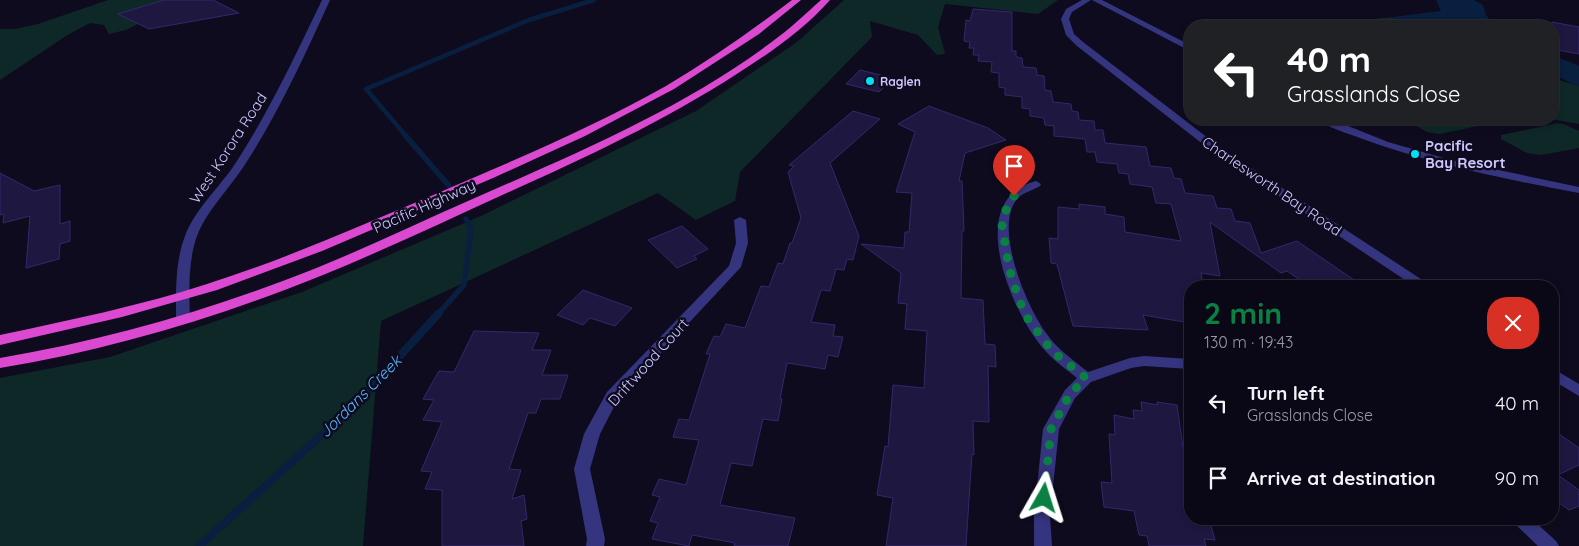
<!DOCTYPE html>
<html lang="en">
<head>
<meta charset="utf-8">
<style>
  body { margin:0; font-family:Quicksand,sans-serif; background:#181623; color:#f1f3f6; height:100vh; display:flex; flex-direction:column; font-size:19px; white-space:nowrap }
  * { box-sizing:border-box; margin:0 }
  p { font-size:16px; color:#999aa1 }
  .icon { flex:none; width:28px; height:28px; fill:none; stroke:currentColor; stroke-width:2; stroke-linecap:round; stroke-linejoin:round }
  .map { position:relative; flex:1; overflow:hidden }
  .panel { position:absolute; left:1184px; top:280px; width:375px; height:245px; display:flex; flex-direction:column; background:#0a0816; border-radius:20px; box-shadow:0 2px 8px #0003,0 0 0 1px #2a2935 }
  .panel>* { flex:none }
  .banner { position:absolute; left:1184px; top:20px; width:375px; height:105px; border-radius:20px; box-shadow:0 2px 8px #0003,0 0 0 1px #2a2935; background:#202124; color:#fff; overflow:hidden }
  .pin { position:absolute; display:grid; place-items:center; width:42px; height:42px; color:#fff; margin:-51px -21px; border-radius:50% 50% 50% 0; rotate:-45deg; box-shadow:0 0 5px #0007 }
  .pin .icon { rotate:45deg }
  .me { position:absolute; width:55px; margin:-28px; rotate:6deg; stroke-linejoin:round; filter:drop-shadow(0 0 4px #0008) }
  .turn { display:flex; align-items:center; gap:18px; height:105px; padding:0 20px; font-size:22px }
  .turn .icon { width:65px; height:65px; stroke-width:2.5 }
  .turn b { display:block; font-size:35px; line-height:42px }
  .round { display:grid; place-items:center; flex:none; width:52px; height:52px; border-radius:20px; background:#181623 }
  .overview { display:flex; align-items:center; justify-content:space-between; height:85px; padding:0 20px }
  h1 { font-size:30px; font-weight:700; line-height:38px; color:#0b8043 }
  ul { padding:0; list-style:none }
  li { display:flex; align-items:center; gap:15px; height:75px; padding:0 20px }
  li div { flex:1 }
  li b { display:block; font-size:19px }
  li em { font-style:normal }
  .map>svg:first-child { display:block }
</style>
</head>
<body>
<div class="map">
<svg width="1579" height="546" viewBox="0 0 1579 546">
  <rect width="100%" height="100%" fill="#0e0b1e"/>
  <path fill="#0e2827" d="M108,0h56l-45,14 19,10 -12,6 -17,4 -5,-9 -14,-2 -24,13 -66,44v-51h15l23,-5z
    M844,0h214l-20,14 -93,-10 -7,23 7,27 -8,1 -19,-20 -48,-14 2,16 -132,135 -5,29 -39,19 -38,-27 -277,128 -18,225h-363v-168l110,-21 192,-65 179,-76 215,-105 101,-69z
    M1392,17l13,9h-96z
    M1553,78l26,8v38l-28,-5h1z
    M1404,119h90l3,3 -57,12 -13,-2z
    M1558,123l8,2 13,6v17l-38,7 -14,-2 -26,-14v-4z"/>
  <path fill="#091f3f" d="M1436,0h38l9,5 3,10 9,11h-90l-13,-9 49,-6z
    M1553,55l26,11v21l-26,-13z"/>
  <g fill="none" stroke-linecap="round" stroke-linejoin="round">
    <path stroke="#091f3f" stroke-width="4.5" d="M406,136l-40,-47 163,-69 65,-20"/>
    <path stroke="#091f3f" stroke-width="5.5" d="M405,135l45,52
      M438,314l26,-29 7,-56 -5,-10"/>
    <path stroke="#091f3f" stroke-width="8" d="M199,546l159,-144 81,-89"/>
  </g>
  <path fill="#1e1740" stroke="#34286c" d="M164,0h49l26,13 -90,16 -31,-15z
    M973,9l39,3v39h4v6l6,1 1,9 13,1 1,7 7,1 1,14 6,1 2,11 18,2 1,7 6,1 1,8 15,1 1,9h8l2,13 41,4 4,19 21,2 3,10 7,1 4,14 28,3 4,12 14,1 4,12 15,2 11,30 36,-12 66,45h-54l-22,-15 -6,2 -71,-51 10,54 -19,-3 2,13h-13v37l-47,-8 5,15 -75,-4 -16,-62 -6,-1 -2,-25 9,1v-32l21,2v-5l26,3v7l19,3 1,15 56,9 -10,-37 -15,-1 -4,-16 -22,-3 -2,-10 -9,-1 -2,-9 -20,-2 -2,-10h-8l-2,-13 -31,-3v-10l-9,-1 -1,-7 -14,-2v-7l-8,-1v-11l-17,-2v-7l-6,-1v-14l-8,-1 1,-10 -14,-1 1,-6h-6l1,-7h-5l1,-6 -6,-1 2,-21 4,1z
    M1552,22l27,5v27l-27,-5z
    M860,70l33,8 -14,14 -33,-8z
    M929,106l59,22 18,12 -41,13 -6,28h3l2,50h-2l-1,67 22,2 2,44 10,1 1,22 -8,-1 1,56 -16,-1 1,34 -2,-1 -6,92h-80l7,-48 -16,-3 8,-49 3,1 5,-62 31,3 3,-57 -22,-2 2,-25 -9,-1 3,-30 -40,-29 43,4 1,-16h4l3,-39 -16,-1 19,-60 -17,-8z
    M853,111l27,8 -50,44 29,73 -6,24 -6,-1 -3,11 -8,-1 -6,22 -9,-1 -10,32 24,3 -2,11 10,1 -5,20 -10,-2 -3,14 -38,-6 -7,36h2l-4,22 -15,-2 -11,47 -21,-3 -11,42 75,13 -7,28h-54l1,-3 -43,-8 -3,11 -37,-7 6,-16 -8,-2 10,-24 -8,-2 7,-16 27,6 13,-45 -26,-3 6,-18 10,1 21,-66h-4l8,-18 6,1 6,-13 19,4 16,-42 8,1 9,-24 5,1 7,-21h2l9,-25 -13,-46 6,-6 -5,-1z
    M0,173l34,18 26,-6v39l10,-3v20l-10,3 -1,15 -33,9 4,-52 -27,7 1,-9 -4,1z
    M682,226l26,23 -14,7 3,3 -20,9 -29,-28z
    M583,290l49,18 -17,18 -25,-8 -7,7 -26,-10z
    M474,331l65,2 -7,17h19l-9,25h26l-8,24h-19l-5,14h-8l-19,56 12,1 -9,29 12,-4 3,24 -6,2 3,25h-82v-56l-17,-1 7,-17 -11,-1 21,-49 -19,-2 11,-20 -11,-1 16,-28 15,1z
    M1141,402l17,3 -1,-3 20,3 13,92v22h19l6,21 -11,-1 2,7h-57l-2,-10 -8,-1 -5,-24 -30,-4 -3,-25 11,1 -3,-49 6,1 -1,-20 20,4 -1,-9 9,1z
    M1552,429l27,19v17l-21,10 21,15v16l-10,4 -17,-12z"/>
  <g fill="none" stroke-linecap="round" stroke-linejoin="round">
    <path fill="#35357f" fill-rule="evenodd" d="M322,0h8c-26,57 -52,114 -86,166 -15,23 -37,44 -47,70 -9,24 -8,57 -7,83l-2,3h-10l-2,-3c0,-27 -1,-57 9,-83 10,-27 34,-48 50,-72 34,-52 60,-108 87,-164z
      M1092,0h10l88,45v6z
      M1318,119h13l57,23 63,18 128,27v6c-74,-14 -148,-29 -219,-55 -13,-5 -32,-10 -42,-19z
      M1036,181l5,3 -1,2c-7,4 -15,6 -21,11 -28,27 8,110 27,136 11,16 27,27 42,39l42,-14 14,-2 46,3v10l-46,-3 -13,2 -40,14 -16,16 -16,31 -9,87 2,30h-18v-30l9,-87 22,-39 12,-12c-14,-11 -29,-22 -39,-36 -29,-38 -73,-144 -2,-161z
      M740,217l6,3 2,23 -7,24 -123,132 -18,35 -10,35 15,70 -1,7h-18l1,-7 -13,-70 10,-35 23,-42 122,-126 7,-23 -2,-23z
      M1513,519h19l24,22 3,5h-21l-23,-22z"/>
    <path fill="#35357f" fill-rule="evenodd" d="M1082,0h9l-19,12 -3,7 5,15 9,8 138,106 206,135 1,3h-14l-201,-134 -136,-106 -11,-11 -5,-16 5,-10z
      M1552,368l27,16v12l-27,-16z"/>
    <path fill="#dc49d1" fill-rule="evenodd" d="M792,0h9l-42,34 -85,55 -89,47 -92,42 -171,73 -105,39 -95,27 -122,28v-10c70,-15 139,-29 207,-51 79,-25 155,-59 231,-91 77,-33 155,-66 228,-107 44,-26 85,-55 126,-86z
      M821,0h9c-22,25 -50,46 -78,64 -73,49 -152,87 -232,123 -66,30 -131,61 -197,88 -104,42 -213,75 -323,93v-10c107,-18 213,-49 314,-89 52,-21 102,-45 154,-68 104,-46 213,-91 305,-160 17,-12 32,-27 48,-41z"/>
  </g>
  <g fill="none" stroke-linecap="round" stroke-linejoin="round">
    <path stroke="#0b8043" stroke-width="9" stroke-dasharray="0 16.2" d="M1014,196l-7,11 -5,18 7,43 10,32 9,19 24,32 34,27 -16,16 -19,35 -7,69"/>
  </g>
  <g fill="#00e2f3" stroke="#0e0b1e" stroke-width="2">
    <circle cx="870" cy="81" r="5"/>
    <circle cx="1415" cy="154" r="5"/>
  </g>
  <g text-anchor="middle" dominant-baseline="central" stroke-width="5" stroke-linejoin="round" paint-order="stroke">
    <g font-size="12" font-weight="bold" fill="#cdc8ff" stroke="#0e0b1e" text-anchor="start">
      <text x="880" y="81">Raglen</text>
    </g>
    <g font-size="15" font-weight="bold" fill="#cdc8ff" stroke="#0e0b1e" text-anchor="start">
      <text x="1425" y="145">Pacific<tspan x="1425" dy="17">Bay Resort</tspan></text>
    </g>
    <g font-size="15" fill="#cdc8ff" stroke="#0e0b1e">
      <text transform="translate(228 148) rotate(-57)">West Korora Road</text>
      <text transform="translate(1272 186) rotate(34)">Charlesworth Bay Road</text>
      <text transform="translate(424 206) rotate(-24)">Pacific Highway</text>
      <text transform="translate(648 362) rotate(-48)">Driftwood Court</text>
    </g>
    <g font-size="16" font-style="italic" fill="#56b6ff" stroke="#0e0b1e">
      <text transform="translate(360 396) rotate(-45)">Jordans Creek</text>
    </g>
  </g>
</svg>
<div class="pin" style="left:1014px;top:196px;background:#d93025"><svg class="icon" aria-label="arrive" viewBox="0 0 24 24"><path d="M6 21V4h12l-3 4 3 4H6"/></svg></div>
<svg class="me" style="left:1044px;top:498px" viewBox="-20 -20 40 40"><path d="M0-17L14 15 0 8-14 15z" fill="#0b8043" stroke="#fff" stroke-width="4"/></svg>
<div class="banner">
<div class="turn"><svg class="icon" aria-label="left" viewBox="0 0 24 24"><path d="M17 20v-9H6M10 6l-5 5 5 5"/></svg><div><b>40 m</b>Grasslands Close</div></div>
</div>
<section class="panel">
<div class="overview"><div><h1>2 min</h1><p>130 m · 19:43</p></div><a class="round" style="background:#d93025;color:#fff"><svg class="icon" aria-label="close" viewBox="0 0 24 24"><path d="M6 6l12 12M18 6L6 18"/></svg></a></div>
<ul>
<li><svg class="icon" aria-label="left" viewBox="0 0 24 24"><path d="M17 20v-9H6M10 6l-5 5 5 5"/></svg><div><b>Turn left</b><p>Grasslands Close</p></div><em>40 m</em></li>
<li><svg class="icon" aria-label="arrive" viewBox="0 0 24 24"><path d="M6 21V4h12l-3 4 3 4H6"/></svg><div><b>Arrive at destination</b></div><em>90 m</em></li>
</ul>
</section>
</div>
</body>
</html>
